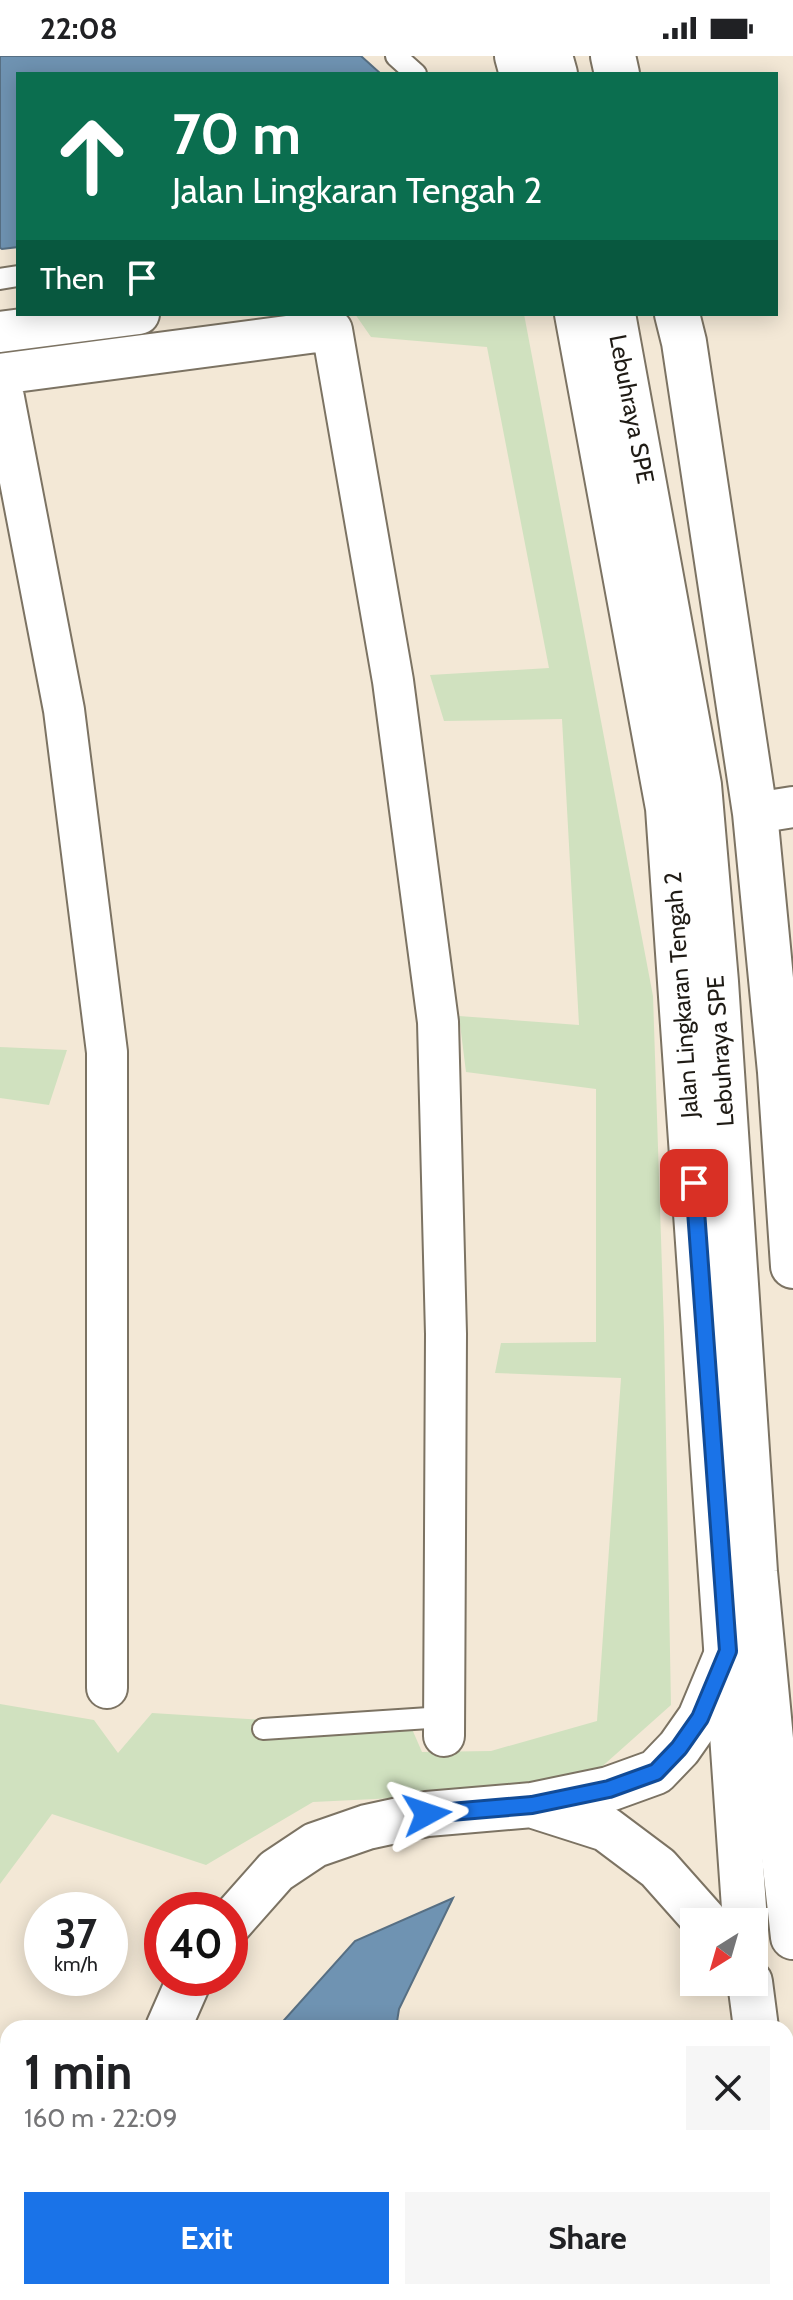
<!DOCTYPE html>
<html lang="en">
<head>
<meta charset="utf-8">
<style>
  body { margin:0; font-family:Cabin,sans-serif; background:#f6f6f6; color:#202124; height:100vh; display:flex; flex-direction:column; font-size:30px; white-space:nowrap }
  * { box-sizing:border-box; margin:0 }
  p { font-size:26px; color:#757577 }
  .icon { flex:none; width:44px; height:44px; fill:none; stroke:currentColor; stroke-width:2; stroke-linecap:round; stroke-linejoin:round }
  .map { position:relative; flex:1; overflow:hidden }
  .side { position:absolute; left:0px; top:1964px; width:794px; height:280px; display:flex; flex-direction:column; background:#fff; border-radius:24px 24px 0 0; box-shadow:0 4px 20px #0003 }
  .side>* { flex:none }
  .top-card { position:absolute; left:16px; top:16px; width:762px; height:244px; border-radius:0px; box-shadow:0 4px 20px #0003; background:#0b6e4f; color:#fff; overflow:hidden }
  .needle { width:52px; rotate:217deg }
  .tools { position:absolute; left:680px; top:1852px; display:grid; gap:16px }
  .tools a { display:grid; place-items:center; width:88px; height:88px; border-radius:0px; background:#fff; box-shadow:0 4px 20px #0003; font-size:40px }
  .speed { position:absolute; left:24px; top:1836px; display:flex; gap:16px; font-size:40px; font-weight:700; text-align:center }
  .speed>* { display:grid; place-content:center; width:104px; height:104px; border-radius:50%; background:#fff; box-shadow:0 4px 20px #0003; line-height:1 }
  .speed small { font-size:20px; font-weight:400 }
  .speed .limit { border:12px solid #d22; background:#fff; color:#111 }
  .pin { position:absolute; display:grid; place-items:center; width:68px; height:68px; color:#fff; margin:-34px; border-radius:16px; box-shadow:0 4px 12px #0006 }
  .me { position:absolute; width:88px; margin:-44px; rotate:85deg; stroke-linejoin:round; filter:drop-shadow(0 0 6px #0008) }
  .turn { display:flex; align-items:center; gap:28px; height:168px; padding:0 24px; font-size:36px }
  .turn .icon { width:104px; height:104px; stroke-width:2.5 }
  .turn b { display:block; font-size:56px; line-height:68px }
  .then { display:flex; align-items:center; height:76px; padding:0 24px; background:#0003; gap:16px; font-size:30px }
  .round { display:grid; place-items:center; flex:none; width:84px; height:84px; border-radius:0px; background:#f6f6f6 }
  .summary { display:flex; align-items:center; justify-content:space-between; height:136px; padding:0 24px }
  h1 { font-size:48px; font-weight:700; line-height:60px }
  .action { display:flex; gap:16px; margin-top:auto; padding:16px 24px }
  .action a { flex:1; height:92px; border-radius:0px; background:#1a73e8; color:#fff; font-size:32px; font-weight:700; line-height:92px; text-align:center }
  .action a+a { background:#f6f6f6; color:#202124 }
  .status { display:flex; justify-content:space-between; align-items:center; height:56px; padding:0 40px; background:#fff; direction:ltr }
  .status svg { height:22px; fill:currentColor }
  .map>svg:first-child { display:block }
</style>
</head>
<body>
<div class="status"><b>22:08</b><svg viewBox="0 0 49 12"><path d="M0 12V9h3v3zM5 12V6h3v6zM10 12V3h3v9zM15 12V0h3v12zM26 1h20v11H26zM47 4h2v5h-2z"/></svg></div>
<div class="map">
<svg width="793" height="2244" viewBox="0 0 793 2244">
  <rect width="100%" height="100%" fill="#f3e8d6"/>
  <path fill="#d0e1bf" d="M355,258h169l129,682 11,333 7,376 -74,66 -119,23 -165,8 -107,63 -154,-51 -52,70v-180l94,16 24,33 34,-40 260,16 10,23 69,-1 106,-30 24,-343 -126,-5 6,-30 95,-1v-253l-130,-17 -7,-56 120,9 -17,-306 -118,2 -14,-46 119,-7 -62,-321 -116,-10z
    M0,991l67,3 -18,55 -49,-7z
    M0,1985l8,2v207l-8,3z"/>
  <path fill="#6f93b2" stroke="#576f83" stroke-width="2" d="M0,0h361l20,18h-363v173l-16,2 -2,-1z
    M453,1842l-54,111 -3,19h-119l78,-87z
    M204,2236h139l-5,8h-126z"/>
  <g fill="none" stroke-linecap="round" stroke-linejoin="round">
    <g stroke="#7c7363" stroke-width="24">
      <path id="service" d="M396,0l20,18
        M0,223l18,-3
        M263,1673l181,-12
        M658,2236l22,8
        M501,2244l15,-8"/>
    </g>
    <g stroke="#7c7363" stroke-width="44">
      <path id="minor" d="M0,276l139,-18
        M0,318l332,-44 61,351 45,341 8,312 -2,402
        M0,321l64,333 43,342v636
        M755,757l38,-6"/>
    </g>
    <g stroke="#7c7363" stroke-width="48">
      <path id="tertiary" d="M534,1750l72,23 52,39 48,54
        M230,1867l46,-52 39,-26 52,-18 60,-13 105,-9 77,-16 47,-17 23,-24 21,-30 28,-67
        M168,1972l22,-50
        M0,2219h8
        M38,2236l3,8"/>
    </g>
    <g stroke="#7c7363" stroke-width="48">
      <path id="trunk" d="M517,0l5,18
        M613,0l4,18
        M577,258l91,494 77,1114
        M677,258l7,28 71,471 25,259 13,194
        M750,1926l6,46
        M786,2210l5,34
        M754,2244l3,-8"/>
    </g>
    <g stroke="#7c7363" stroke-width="48">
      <path id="motorway" d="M550,0l5,18
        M613,258l86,471 17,197 39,590 18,188 20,177"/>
    </g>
    <use href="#service" stroke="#fff" stroke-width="20"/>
    <use href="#minor" stroke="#fff" stroke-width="40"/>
    <use href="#tertiary" stroke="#fff" stroke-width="44"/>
    <use href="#trunk" stroke="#fff" stroke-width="44"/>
    <use href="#motorway" stroke="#fff" stroke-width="44"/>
  </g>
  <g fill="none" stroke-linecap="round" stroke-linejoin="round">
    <g stroke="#114b97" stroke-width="20">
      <path id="route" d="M427,1758l105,-9 77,-16 47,-17 23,-24 21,-30 28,-67 -34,-468"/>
    </g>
    <use href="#route" stroke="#1a73e8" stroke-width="14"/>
  </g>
  <g text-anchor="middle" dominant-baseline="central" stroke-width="7" stroke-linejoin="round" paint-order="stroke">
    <g font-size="24" fill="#1f1b15" stroke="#fff">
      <text transform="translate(632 353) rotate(79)">Lebuhraya SPE</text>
      <text transform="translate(681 939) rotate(-94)">Jalan Lingkaran Tengah 2</text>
      <text transform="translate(720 995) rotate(-94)">Lebuhraya SPE</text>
    </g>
  </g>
</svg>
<div class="tools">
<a><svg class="needle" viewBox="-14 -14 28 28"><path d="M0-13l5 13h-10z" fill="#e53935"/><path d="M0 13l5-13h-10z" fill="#757577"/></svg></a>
</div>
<div class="speed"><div>37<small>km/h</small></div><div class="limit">40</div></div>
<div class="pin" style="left:694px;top:1127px;background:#d93025"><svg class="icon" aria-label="arrive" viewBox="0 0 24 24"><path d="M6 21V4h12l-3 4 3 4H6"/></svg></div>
<svg class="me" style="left:427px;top:1758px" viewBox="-20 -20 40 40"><path d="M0-17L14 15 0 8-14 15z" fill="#1a73e8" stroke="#fff" stroke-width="4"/></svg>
<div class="top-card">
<div class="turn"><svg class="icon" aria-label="ahead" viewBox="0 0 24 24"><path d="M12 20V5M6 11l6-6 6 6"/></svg><div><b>70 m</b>Jalan Lingkaran Tengah 2</div></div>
<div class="then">Then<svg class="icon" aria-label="arrive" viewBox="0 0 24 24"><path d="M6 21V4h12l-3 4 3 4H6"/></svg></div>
</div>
<section class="side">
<div class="summary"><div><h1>1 min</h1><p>160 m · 22:09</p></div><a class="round"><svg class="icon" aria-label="close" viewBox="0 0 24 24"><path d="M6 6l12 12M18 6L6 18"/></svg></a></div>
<div class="action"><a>Exit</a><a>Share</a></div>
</section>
</div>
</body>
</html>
